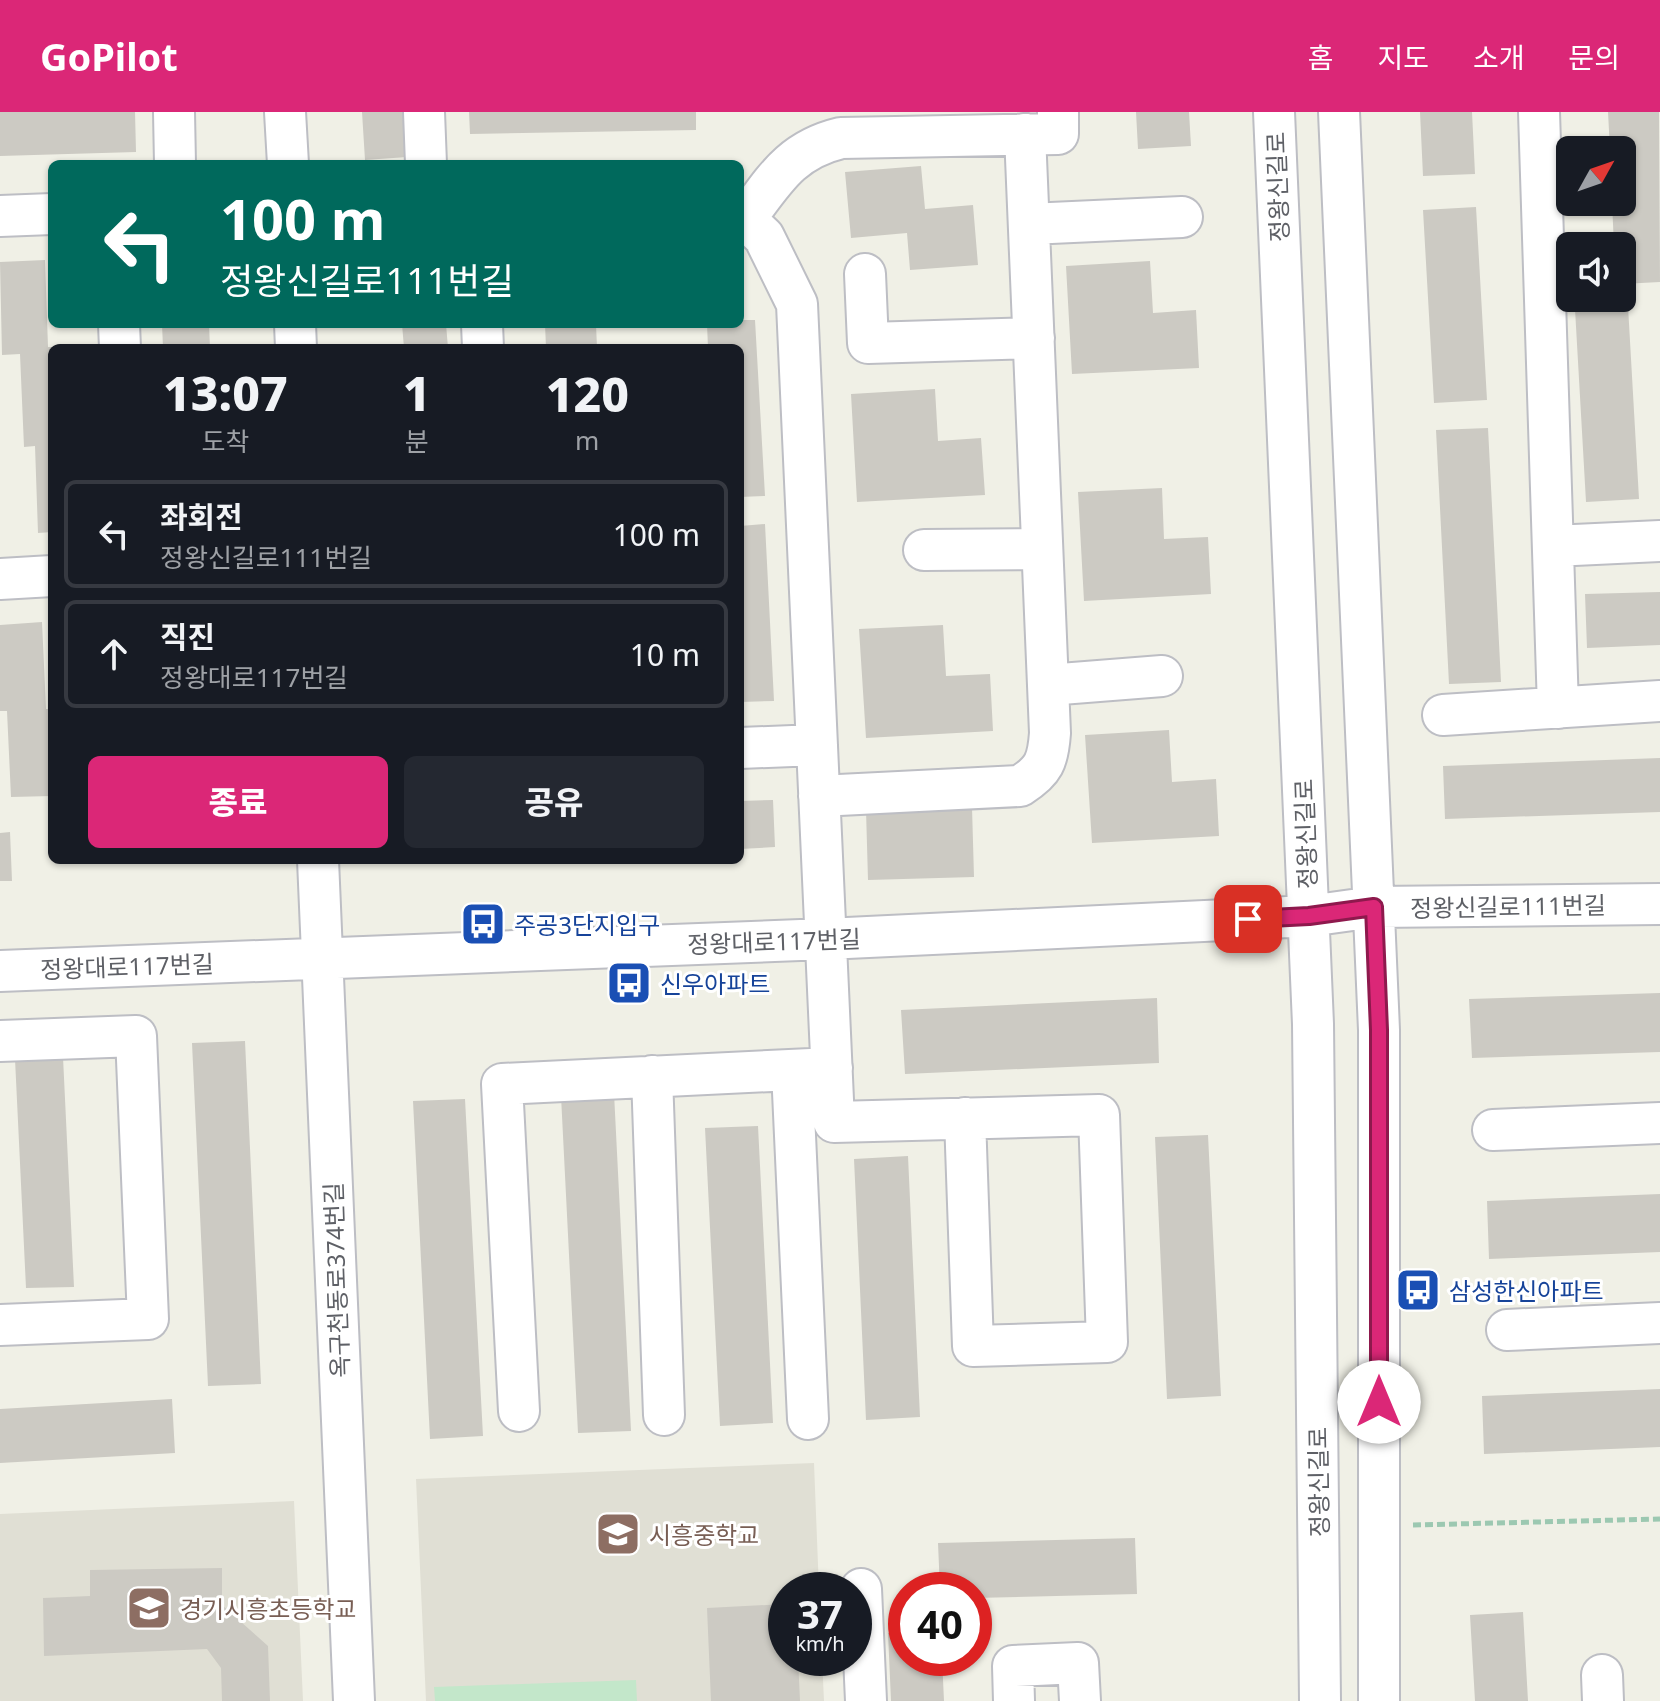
<!DOCTYPE html>
<html lang="ko">
<head>
<meta charset="utf-8">
<style>
  body { margin:0; font-family:"Noto Sans","Noto Sans KR",sans-serif; background:#242831; color:#f1f3f6; height:100vh; display:flex; flex-direction:column; font-size:30px; white-space:nowrap }
  * { box-sizing:border-box; margin:0 }
  p { font-size:26px; color:#9ea1a6 }
  .icon { flex:none; width:44px; height:44px; fill:none; stroke:currentColor; stroke-width:2; stroke-linecap:round; stroke-linejoin:round }
  .map { position:relative; flex:1; overflow:hidden }
  .drawer { position:absolute; left:48px; top:232px; width:696px; height:520px; display:flex; flex-direction:column; background:#171b24; border-radius:12px; box-shadow:0 2px 6px #0004 }
  .drawer>* { flex:none }
  .hud { position:absolute; left:48px; top:48px; width:696px; height:168px; border-radius:12px; box-shadow:0 2px 6px #0004; background:#00695c; color:#fff; overflow:hidden }
  .needle { width:52px; rotate:50deg }
  .fabs { position:absolute; left:1556px; top:24px; display:grid; gap:16px }
  .fabs a { display:grid; place-items:center; width:80px; height:80px; border-radius:12px; background:#171b24; box-shadow:0 2px 6px #0004; font-size:40px }
  .speed { position:absolute; left:768px; top:1460px; display:flex; gap:16px; font-size:40px; font-weight:700; text-align:center }
  .speed>* { display:grid; place-content:center; width:104px; height:104px; border-radius:50%; background:#171b24; box-shadow:0 2px 6px #0004; line-height:1 }
  .speed small { font-size:20px; font-weight:400 }
  .speed .limit { border:12px solid #d22; background:#fff; color:#111 }
  .pin { position:absolute; display:grid; place-items:center; width:68px; height:68px; color:#fff; margin:-34px; border-radius:16px; box-shadow:0 4px 12px #0006 }
  .me { position:absolute; width:88px; margin:-44px; rotate:0deg; stroke-linejoin:round; filter:drop-shadow(0 0 6px #0008) }
  .turn { display:flex; align-items:center; gap:28px; height:168px; padding:0 40px; font-size:36px }
  .turn .icon { width:104px; height:104px; stroke-width:2.5 }
  .turn b { display:block; font-size:56px; line-height:68px }
  .eta { display:flex; justify-content:space-evenly; align-items:center; height:136px; text-align:center }
  .eta b { font-size:48px; font-weight:800; line-height:56px }
  .primary-button { display:flex; gap:16px; margin-top:auto; padding:16px 40px }
  .primary-button a { flex:1; height:92px; border-radius:12px; background:#db2777; color:#fff; font-size:32px; font-weight:800; line-height:92px; text-align:center }
  .primary-button a+a { background:#242831; color:#f1f3f6 }
  ul { padding:0; list-style:none }
  li { display:flex; align-items:center; gap:24px; height:108px; margin:0 16px 12px; padding:0 24px; border:4px solid #363941; border-radius:12px }
  li div { flex:1 }
  li b { display:block; font-size:30px }
  li em { font-style:normal }
  header { display:flex; align-items:center; gap:48px; box-sizing:border-box; height:112px; padding:0 40px; background:#db2777; color:#fff }
  header strong { font-size:38px }
  nav { display:flex; gap:44px; margin-inline-start:auto; font-size:28px }
  .map>svg:first-child { display:block }
</style>
</head>
<body>
<header>
<strong>GoPilot</strong>
<nav><a>홈</a><a>지도</a><a>소개</a><a>문의</a></nav>
</header>
<div class="map">
<svg width="1660" height="1589" viewBox="0 0 1660 1589">
  <rect width="100%" height="100%" fill="#f0f0e6"/>
  <path fill="#e0dfd4" d="M814,1351l5,127h-33v68h36l2,43h-398l-10,-222z
    M294,1389l9,200h-303v-187z"/>
  <path fill="#c3e7ca" d="M636,1568l1,21h-202l-1,-14z"/>
  <path fill="#cccac3" d="M0,0h135l1,40 -136,4z
    M362,0h42l3,45 -42,3z
    M469,0h227v18l-226,4z
    M1136,0h53l2,34 -53,3z
    M1420,0h52l3,62 -52,2z
    M1608,0h51l1,170 -38,2v-38h-8l-2,-44h10v-52h-12z
    M921,54l4,43 48,-4 5,60 -68,5 -3,-37 -56,5 -6,-66z
    M1476,95l11,193 -53,3 -11,-193z
    M45,148l3,87h4v185l-14,1 -3,-87 -11,1 -4,-93 -18,1 -2,-93z
    M1150,149l3,52 43,-3 3,58 -127,6 -6,-108z
    M1628,194l11,193 -53,3 -11,-193z
    M740,208h15l10,176 -25,1v-149h-32l-1,-24h33z
    M162,212h47l1,24h-47z
    M402,212h44l2,24h-44z
    M545,212h51l1,24h-51z
    M935,277l3,52 43,-3 4,57 -128,7 -6,-108z
    M1488,316l13,254 -52,2 -13,-254z
    M1162,376l2,51 44,-2 3,57 -127,7 -6,-109z
    M765,412l9,177 -34,1v-176z
    M1660,480v53l-73,3 -2,-54z
    M42,510l4,87h6v87l-41,1 -4,-86h-7v-86z
    M943,513l3,51 44,-2 3,57 -127,7 -7,-109z
    M1169,618l3,52 44,-3 3,57 -127,7 -7,-108z
    M1660,646v54l-215,7 -2,-53z
    M773,688l2,47 -35,2v-48z
    M972,695l2,70 -106,3 -2,-70z
    M10,720l2,49h-12v-48z
    M1660,881v59l-188,6 -3,-59z
    M1157,886l2,65 -254,11 -4,-64z
    M245,929l16,343 -53,2 -16,-343z
    M63,945l11,230 -48,1 -11,-229z
    M614,981l17,338 -53,2 -17,-337z
    M465,987l18,337 -53,3 -17,-338z
    M758,1014l15,297 -53,3 -15,-298z
    M1208,1023l13,261 -54,3 -12,-262z
    M908,1044l12,261 -54,3 -12,-261z
    M1660,1082v58l-171,7 -2,-58z
    M1660,1277v58l-176,7 -2,-58z
    M172,1287l3,54 -175,10v-54z
    M1135,1426l2,56 -163,4v-8h-34l-2,-47z
    M222,1456v37l46,41 2,55h-48l-1,-33 -14,-19 -163,7 -1,-58 47,-2v-26z
    M786,1492v54h12l2,43h-89l-4,-93z
    M1523,1500l5,89h-53l-5,-86z
    M906,1520v26h36l2,43h-53l-3,-68z"/>
  <g fill="none" stroke-linecap="round" stroke-linejoin="round">
    <g stroke="#bdbec4" stroke-width="44">
      <path id="minor" d="M174,0l1,52
        M285,0l3,52
        M424,0l2,52
        M1274,0l39,912 7,677
        M1339,0l40,918v671
        M1539,0l19,596
        M740,102l24,23 33,67 37,818 265,-7 8,227 -134,4 -8,-228
        M0,104l52,-2
        M746,106c29,-39 45,-68 95,-80l217,-4v-22
        M1029,112l153,-7
        M865,162l3,69 166,-5
        M119,212l1,24
        M295,212l1,24
        M482,212l1,24
        M1553,434l107,-5
        M924,438l118,-1
        M0,467l52,-3
        M1048,573l114,-9
        M1443,603l217,-14
        M740,636l77,-3
        M819,684l201,-10c24,-15 28,-25 30,-53l-25,-599
        M318,748l36,841
        M0,859l826,-32 483,-23 65,-9 286,-3
        M0,929l136,-5 12,283 -148,6
        M792,958l16,349
        M652,964l12,339
        M1493,1018l167,-7
        M1507,1218l153,-7
        M519,1299l-17,-327 330,-16
        M861,1477l5,112
        M1602,1563l1,26
        M1014,1589l-1,-35 65,-3 2,38"/>
    </g>
    <path stroke="#9cc8b1" stroke-width="5" stroke-dasharray="8 4" stroke-linecap="butt" d="M1413,1413l247,-6"/>
    <use href="#minor" stroke="#fff" stroke-width="40"/>
  </g>
  <g fill="none" stroke-linecap="round" stroke-linejoin="round">
    <g stroke="#8e194d" stroke-width="20">
      <path id="route" d="M1248,807l61,-3 65,-9 5,123v372"/>
    </g>
    <use href="#route" stroke="#db2777" stroke-width="14"/>
  </g>
  <defs>
    <g id="bus-square" transform="scale(2.3)"><rect x="-9" y="-9" width="18" height="18" rx="4" fill="#1a4fb4" stroke="#fff"/><path d="M-5-6H5V4H4V6H2V4H-2V6H-4V4H-5ZM-3.5-4V0h7V-4ZM-3.5 1.2v1.5H-2V1.2ZM2 1.2v1.5H3.5V1.2Z" fill="#fff"/></g>
    <g id="school-square" transform="scale(2.3)"><rect x="-9" y="-9" width="18" height="18" rx="4" fill="#8d6e63" stroke="#fff"/><path d="M0-5L7-2L0 1L-7-2ZM-4 1L0 2.5L4 1V4Q0 6-4 4Z" fill="#fff"/></g>
  </defs>
  <g fill-rule="evenodd">
    <use href="#bus-square" x="483" y="812"/>
    <use href="#bus-square" x="629" y="871"/>
    <use href="#bus-square" x="1418" y="1178"/>
    <use href="#school-square" x="618" y="1422"/>
    <use href="#school-square" x="149" y="1496"/>
  </g>
  <g text-anchor="middle" dominant-baseline="central" stroke-width="6" stroke-linejoin="round" paint-order="stroke">
    <g font-size="24" fill="#5e6066" stroke="#fff">
      <text transform="translate(1277 75) rotate(-92)">정왕신길로</text>
      <text transform="translate(1305 722) rotate(-92)">정왕신길로</text>
      <text transform="translate(1508 794) rotate(-1)">정왕신길로111번길</text>
      <text transform="translate(774 829) rotate(-2)">정왕대로117번길</text>
      <text transform="translate(127 854) rotate(-2)">정왕대로117번길</text>
      <text transform="translate(336 1168) rotate(-92)">옥구천동로374번길</text>
      <text transform="translate(1318 1370) rotate(-91)">정왕신길로</text>
    </g>
    <g font-size="24" fill="#164399" stroke="#fff" text-anchor="start">
      <text x="514" y="812">주공3단지입구</text>
      <text x="660" y="871">신우아파트</text>
      <text x="1449" y="1178">삼성한신아파트</text>
    </g>
    <g font-size="24" fill="#785e54" stroke="#fff" text-anchor="start">
      <text x="649" y="1422">시흥중학교</text>
      <text x="180" y="1496">경기시흥초등학교</text>
    </g>
  </g>
</svg>
<div class="fabs">
<a><svg class="needle" viewBox="-14 -14 28 28"><path d="M0-13l5 13h-10z" fill="#e53935"/><path d="M0 13l5-13h-10z" fill="#9ea1a6"/></svg></a>
<a><svg class="icon" aria-label="sound" viewBox="0 0 24 24"><path d="M4 9h4l5-4v14l-5-4H4zM17 9q2 3 0 6"/></svg></a>
</div>
<div class="speed"><div>37<small>km/h</small></div><div class="limit">40</div></div>
<div class="pin" style="left:1248px;top:807px;background:#d93025"><svg class="icon" aria-label="arrive" viewBox="0 0 24 24"><path d="M6 21V4h12l-3 4 3 4H6"/></svg></div>
<svg class="me" style="left:1379px;top:1290px" viewBox="-20 -20 40 40"><circle r="19" fill="#fff"/><path d="M0-13L10 11 0 6-10 11z" fill="#db2777"/></svg>
<div class="hud">
<div class="turn"><svg class="icon" aria-label="left" viewBox="0 0 24 24"><path d="M17 20v-9H6M10 6l-5 5 5 5"/></svg><div><b>100 m</b>정왕신길로111번길</div></div>
</div>
<section class="drawer">
<div class="eta">
<div><b>13:07</b><p>도착</p></div>
<div><b>1</b><p>분</p></div>
<div><b>120</b><p>m</p></div>
</div>
<ul>
<li><svg class="icon" aria-label="left" viewBox="0 0 24 24"><path d="M17 20v-9H6M10 6l-5 5 5 5"/></svg><div><b>좌회전</b><p>정왕신길로111번길</p></div><em>100 m</em></li>
<li><svg class="icon" aria-label="ahead" viewBox="0 0 24 24"><path d="M12 20V5M6 11l6-6 6 6"/></svg><div><b>직진</b><p>정왕대로117번길</p></div><em>10 m</em></li>
</ul>
<div class="primary-button"><a>종료</a><a>공유</a></div>
</section>
</div>
</body>
</html>
